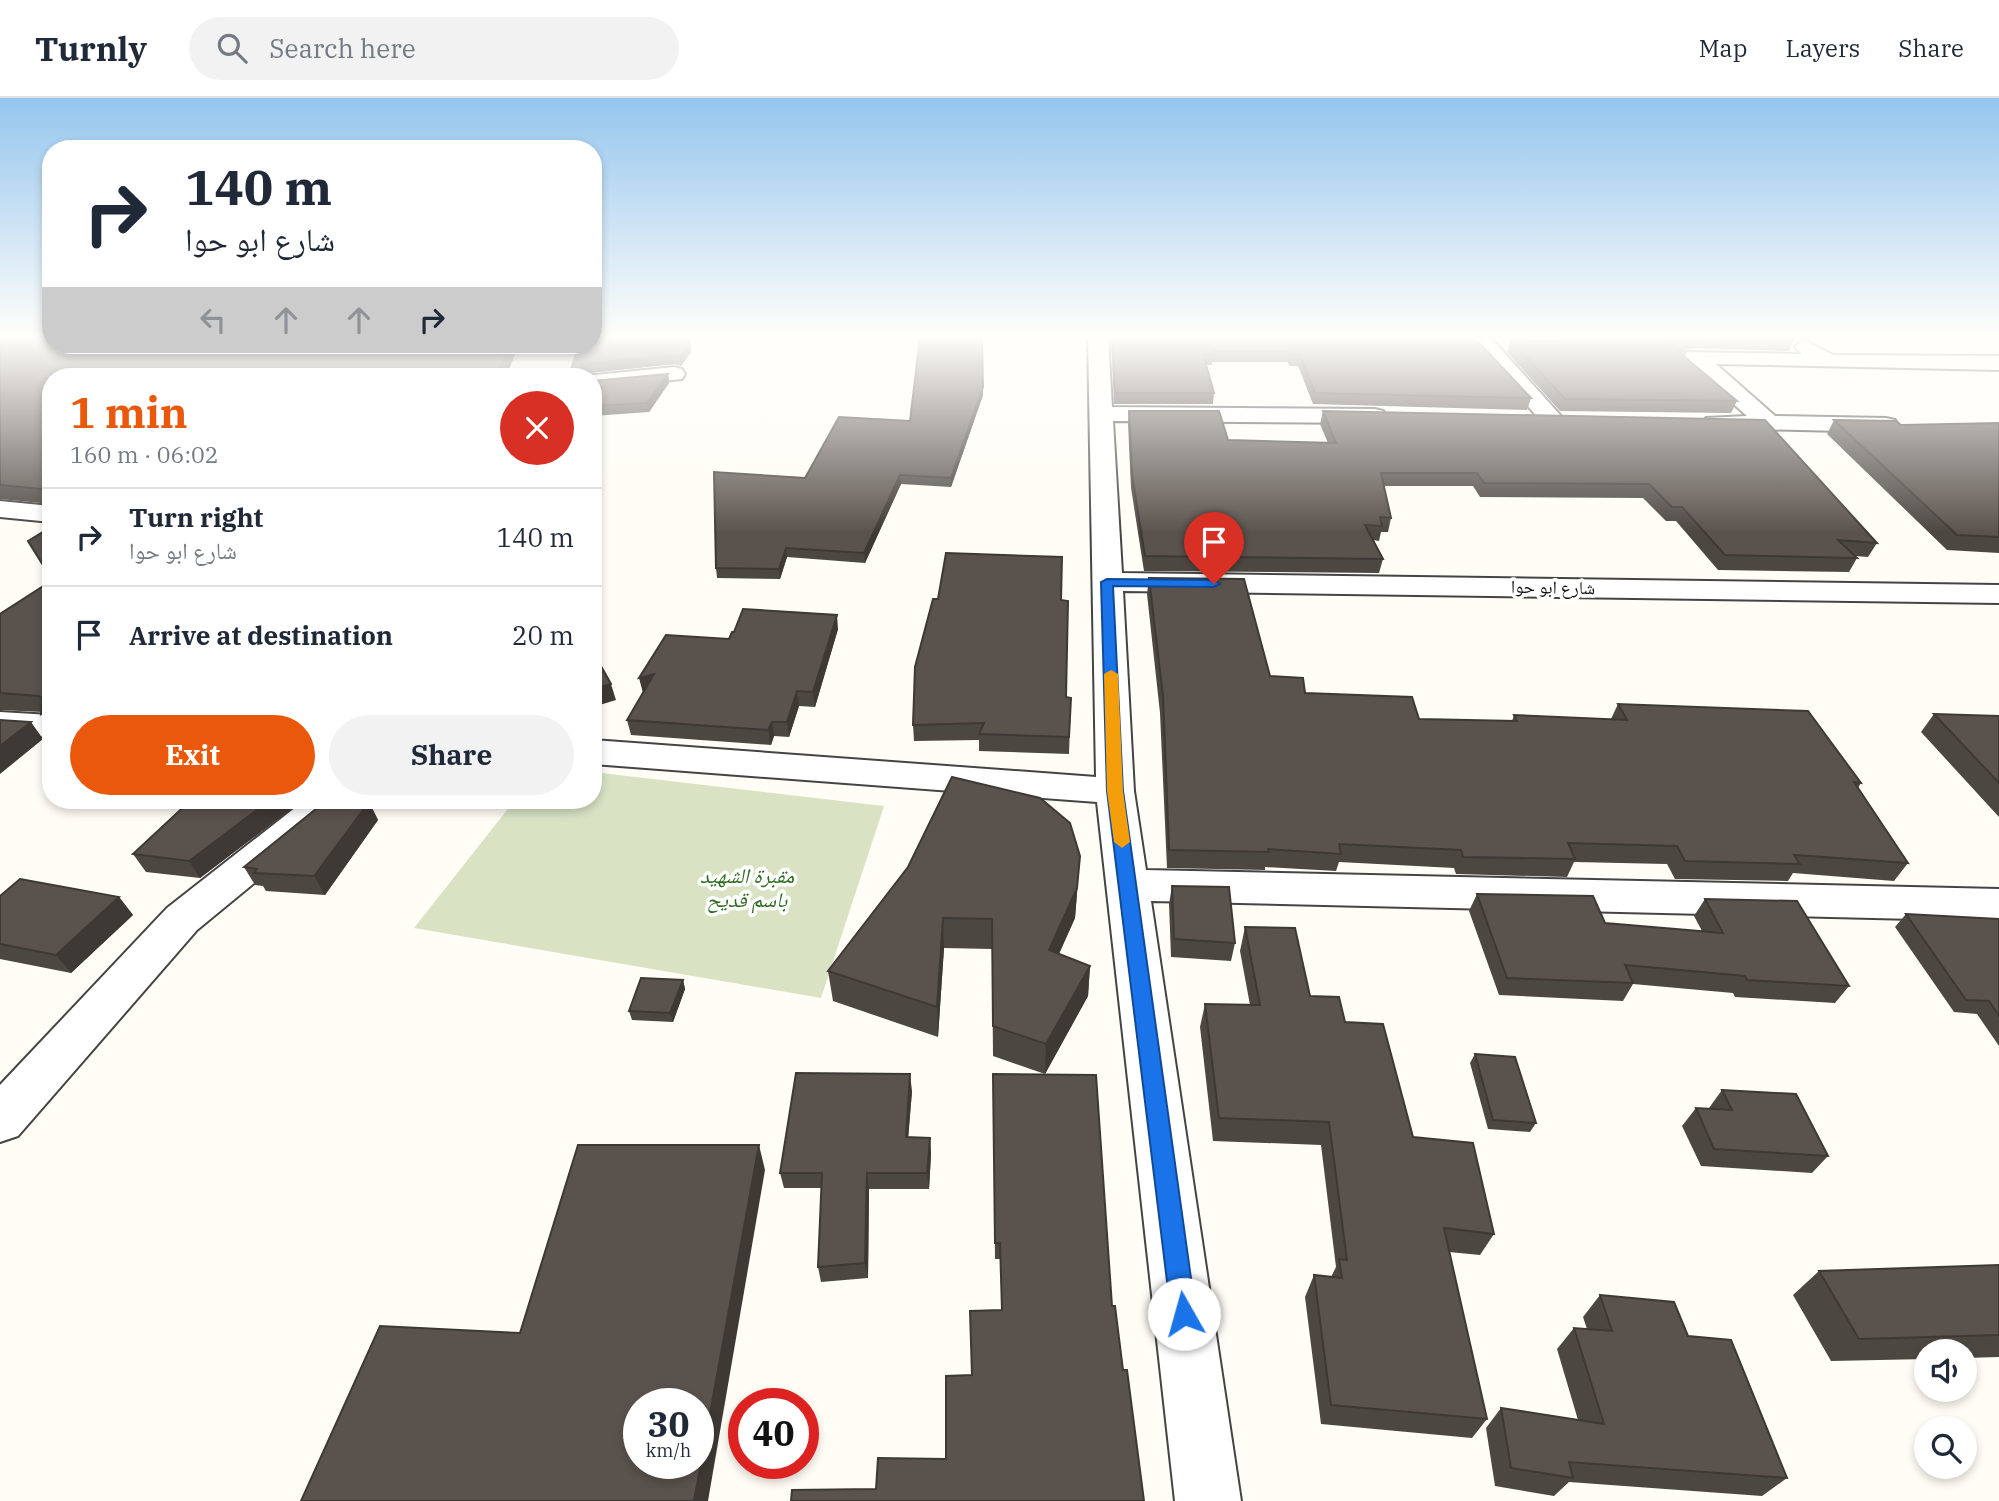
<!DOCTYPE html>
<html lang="en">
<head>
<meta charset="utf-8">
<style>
  body { margin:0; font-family:"IBM Plex Serif","Noto Naskh Arabic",serif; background:#f2f2f3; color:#1f2937; height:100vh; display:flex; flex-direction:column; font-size:26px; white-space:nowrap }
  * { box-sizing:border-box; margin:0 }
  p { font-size:23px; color:#747a83 }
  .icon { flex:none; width:38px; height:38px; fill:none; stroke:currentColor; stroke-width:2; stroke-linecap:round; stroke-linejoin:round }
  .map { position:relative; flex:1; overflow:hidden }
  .sheet { position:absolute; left:42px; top:270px; width:560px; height:441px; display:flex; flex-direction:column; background:#fff; border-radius:28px; box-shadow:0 4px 10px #0003 }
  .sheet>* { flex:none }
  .hud { position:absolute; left:42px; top:42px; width:560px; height:214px; border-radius:28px; box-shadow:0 4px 10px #0003; background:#fff; color:#1f2937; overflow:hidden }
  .controls { position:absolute; left:1914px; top:1241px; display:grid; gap:14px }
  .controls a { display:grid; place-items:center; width:63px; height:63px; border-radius:50%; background:#fff; box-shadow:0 4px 10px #0003; font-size:35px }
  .speed { position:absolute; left:623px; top:1290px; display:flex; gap:14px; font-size:35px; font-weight:700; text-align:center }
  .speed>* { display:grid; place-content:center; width:91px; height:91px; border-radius:50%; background:#fff; box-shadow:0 4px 10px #0003; line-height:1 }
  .speed small { font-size:18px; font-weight:400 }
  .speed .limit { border:10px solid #d22; background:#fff; color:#111 }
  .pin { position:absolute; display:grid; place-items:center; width:60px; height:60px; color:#fff; margin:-72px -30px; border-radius:50% 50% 50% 0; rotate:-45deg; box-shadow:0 0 7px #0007 }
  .pin .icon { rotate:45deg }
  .me { position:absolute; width:77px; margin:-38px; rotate:353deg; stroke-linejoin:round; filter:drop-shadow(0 0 5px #0008) }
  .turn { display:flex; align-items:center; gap:24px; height:147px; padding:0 28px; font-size:32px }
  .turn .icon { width:91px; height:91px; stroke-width:2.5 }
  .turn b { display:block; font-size:49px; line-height:60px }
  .lanes { display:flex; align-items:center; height:66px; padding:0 28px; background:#0003; justify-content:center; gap:35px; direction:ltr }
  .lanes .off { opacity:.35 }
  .round { display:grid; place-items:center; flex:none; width:74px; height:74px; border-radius:37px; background:#f2f2f3 }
  .summary { display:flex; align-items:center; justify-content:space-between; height:119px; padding:0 28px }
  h1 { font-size:42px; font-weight:700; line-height:52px; color:#ea580c }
  .button { display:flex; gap:14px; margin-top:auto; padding:14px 28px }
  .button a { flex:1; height:80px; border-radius:42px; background:#ea580c; color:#fff; font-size:28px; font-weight:700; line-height:80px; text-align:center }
  .button a+a { background:#f2f2f3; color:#1f2937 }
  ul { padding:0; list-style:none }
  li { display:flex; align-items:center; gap:21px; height:98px; padding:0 28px; border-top:2px solid #e0e1e3 }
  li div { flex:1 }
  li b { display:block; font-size:26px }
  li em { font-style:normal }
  header { display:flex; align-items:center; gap:42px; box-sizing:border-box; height:98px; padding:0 35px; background:#fff; border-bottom:2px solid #e0e1e3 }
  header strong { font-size:33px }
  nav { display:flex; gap:38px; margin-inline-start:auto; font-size:24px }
  .search { width:490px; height:63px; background:#f2f2f3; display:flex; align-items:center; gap:18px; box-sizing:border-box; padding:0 24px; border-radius:38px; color:#747a83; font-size:26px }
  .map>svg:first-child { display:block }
</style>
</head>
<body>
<header>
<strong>Turnly</strong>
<div class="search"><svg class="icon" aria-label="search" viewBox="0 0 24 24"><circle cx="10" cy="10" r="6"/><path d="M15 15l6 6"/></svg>Search here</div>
<nav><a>Map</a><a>Layers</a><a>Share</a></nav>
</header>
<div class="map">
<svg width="1999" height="1403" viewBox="0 0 1999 1403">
  <rect width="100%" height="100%" fill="#fffdf5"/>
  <path fill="#d9e3c4" d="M593,674l291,34 -63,192 -407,-70 101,-128h78z"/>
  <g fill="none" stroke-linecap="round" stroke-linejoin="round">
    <g stroke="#444" stroke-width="4">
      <path id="minor" d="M1088,239h20l4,70 263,2 8,2 4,5 -4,5 -8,2 -262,-2 9,152 877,12v18l-876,-12 11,200 12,79 853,19v32l-848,-20 90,600h-66l-78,-699 -504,-38v-24l503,37z
        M1469,239h21l71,79 4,5 -4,5 -8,2 -8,-2z
        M1806,243l27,14 166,1v14l-283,-6 59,52 111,2 9,2 3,5 -3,5 -9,2 -180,-4 -3,-5 3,-5 41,-2 -60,-54 -3,-5 3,-5 115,2 -7,-7 4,-4z
        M674,269l8,2 3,5 -3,5 -89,9v-12h-8z
        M0,403l51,5v16l-51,-5z
        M0,614l51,3v22l-51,-3z
        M305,702h44l-5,9 -147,121 -179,206 -18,6v-57l167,-177z"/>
    </g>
    <use href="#minor" fill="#fff" fill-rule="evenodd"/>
  </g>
  <path fill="#4d4742" d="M0,239l51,8h253l-27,1 -1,2 91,-3h152l-13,31h-455v128l-51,-5z
    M599,239h92v15l-10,14 -7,-2 -85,9 -20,3z
    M1109,239h365l57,61 -4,12 -214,-6 -15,-38h-9l-1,-4h-76v3h-5l7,28 -1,11h-99l-3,-67z
    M1563,239h227l4,2 -5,12 -94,-3 -8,1 -5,5 55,47 -6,12 -171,-2 -53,-59 4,-12 57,1z
    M668,276l1,9 -20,29 -56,4v-35z
    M983,297l-32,92 -50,-3 -36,79 -78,-6 -7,22 -63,-1 -1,-10 89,-90z
    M1129,313l99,29 100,3 -8,-19 3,-13 442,9 112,123 -9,14 -13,-1 2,2 -8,14 -131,-2 -42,-49h-10l-23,-23 -163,-1 -7,-11h-89l7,32 -3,14h-7l-2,9 -6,-1 10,19 -4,14 -235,-2 -13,-83 -3,-64z
    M1834,322l67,5 98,-2v130l-52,-3 -120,-116z
    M1149,480l121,98 35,17 114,26 93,2 2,-6 97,4 7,-15 243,79 -3,5 50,75 -14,18 -101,-8 -5,8 -113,-2 -8,-15 -93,-2 -7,15 -111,-3 -2,-6 -115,-6 -3,9 -71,-4v3l-98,-2 -7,-155 -13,-119z
    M51,483v146l-10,-13 1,-2 -42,-2v-96z
    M1061,502l5,97 5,1 -2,56 -90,-3v-11l-65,1 -1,-16z
    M838,531l-23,78 -16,-1 -10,31 -15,-1 -3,9 -140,-10 -4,-15 102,-81z
    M1934,616l65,2v101l-78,-85z
    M191,702h112l-103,78 -54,-6 -13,-18z
    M369,704l9,18 -53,75 -59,-4 -3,-5 -8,-1 -11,-18z
    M1080,758l-5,62 -16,36 31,12 -2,30 -43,78 -52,-18 -1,-107 -48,-1 -6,89 -105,-36 -5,-30 80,-104z
    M1172,788l63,57 -4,18 -60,-4 -2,-53z
    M1477,796l128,29 97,8 -8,-15 11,-17 144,87 -14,17 -100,-6 -2,-4 -100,-9 -10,17 -124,-6 -30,-84z
    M0,798l119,1 14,18 -62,58 -71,-14z
    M1906,816l93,5v127l-22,-32 -23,-2 -59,-85z
    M1245,829l65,69 35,26 68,115 81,97 -14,21 -31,-3 38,167 -15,19 -151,-14 -16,-127 9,-22 17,2 5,-10 -15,-122 -108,-4 -13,-114 5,-23 45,1 -10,-54z
    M683,882l2,9 -12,33 -41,-2 -3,-9z
    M1475,956l61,69 -6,9 -42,-3 -18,-66z
    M993,976l119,232 32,195 -268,-12 70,-30 26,-84 30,-65 -2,-51h-5z
    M1722,992l106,66 -16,17 -111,-7 -19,-40 14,-18 13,1v-1z
    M912,993l-4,46 22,1 1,16 -2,35h-60l-1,89 -47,4 -3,-15 3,-79h-37l-4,-15z
    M1999,1167v92l-34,1v-7h-38v8l-96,2 -38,-66 26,-24z
    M1600,1197l88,41 99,142 -25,18 -193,-14 -15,14 -59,-10 -9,-58 15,-20 77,12 -21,-71 17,-21 13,1 -4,-12z"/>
  <path fill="#3f3936" d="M690,239h1v15l-10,14 -1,-9z
    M1700,239l-5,11 -8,1 -5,5 5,-11 4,-5z
    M267,247h9l1,1 -5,9z
    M510,247h9l-13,31h-10z
    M672,257l2,9 -85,9 1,3h-2l-8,-9 2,-3z
    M668,276l1,9 -20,29 -2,-9z
    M983,289v8l-32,92v-9z
    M900,377l1,9 -36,79 -1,-10z
    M786,450l1,9 -7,22 -1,-10z
    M837,517l1,14 -23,78 -2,-15z
    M654,576l-11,19 -4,-15z
    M611,586l5,16 -23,7v-18z
    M797,593l2,15 -10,31 -2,-15z
    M51,609v20l-10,-13z
    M31,624l12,17 -43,35v-28z
    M772,624l2,14 -3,9 -3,-15z
    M270,702h33l-103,78 -11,-17z
    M369,704l9,18 -53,75 -11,-19z
    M1080,758l-5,62 -28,62 2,-30z
    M119,799l14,18 -62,58 -15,-18z
    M943,820l1,30 -6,89 -1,-30z
    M1090,868l-2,30 -43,78 1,-30z
    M683,882l2,9 -12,33 -3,-9z
    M910,976l2,17 -5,62 -1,-16z
    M930,1040l1,16 -2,35 -2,-16z
    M759,1047l6,25 -57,331h-14z
    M867,1075l2,16 -1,89 -3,-15z"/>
  <path fill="#5a524d" stroke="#3f3936" stroke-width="2" fill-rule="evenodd" d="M0,239h51v8h217l3,4 96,-4h143l-14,31h-445v114l-51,-5z
    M593,239h97v6l-10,14 -8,-2 -90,9 -2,3 8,2v7h-19l10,-31h14z
    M920,239h62l1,50 -32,91 -51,-3 -36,78 -78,-5 -7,21 -63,-1 -2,-96 91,6 34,-61 71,4z
    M1112,239h362l57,61 -216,-5 -15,-38 -9,-1 -1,-3h-77v3h-10l11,39h-99z
    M1580,239h210l4,2 -94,-2 -9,1 -4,5h-19l69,58 -172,-2 -54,-59 74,1z
    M668,276l-21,29 -54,3v-25z
    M1129,313h90l9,29 108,3 -13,-32 442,9 112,123 -39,-3 19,18 -132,-3 -43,-48h-10l-23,-23 -165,-1 -7,-10h-96l10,45 -11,-1 2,9 -17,-1 18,34 -238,-3 -13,-81z
    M1834,322l62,1 5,4 98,-2v114l-42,-2z
    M51,429v51l-23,-37z
    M946,455l116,4 -1,43 7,1 -2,96 5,1 -2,39 -90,-3 5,-11 -71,2 2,-58 18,-68h5z
    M1149,480l95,1 26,97 33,2 2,15 107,4 7,22 98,2 -3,-6 113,5 -9,-16 190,7 53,72 -7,-1 54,81 -114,-8 6,9 -115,-3 -8,-15 -109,-3 7,16 -112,-2 -2,-7 -122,-6 2,10 -73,-5 1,3 -100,-2 -6,-154z
    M51,483v126l-10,7 1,-16 -3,-2 -39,-3v-79z
    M743,511l94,6 -24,77 -16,-1 -10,31h-15l-4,8 -141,-10 27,-46 -15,4 27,-43 63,4 3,-7h2z
    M593,554l18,32 -18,5z
    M1934,616l65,2v67z
    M0,622l31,2 -31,24z
    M952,679l88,21 30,25 10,33 -3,32 -28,62 41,16 -44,78 -53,-18 -1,-107 -49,-1 -6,89 -109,-36 80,-104z
    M191,702h79l-81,61 -56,-7z
    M327,702l42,2 -55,74 -60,-3 3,-4 -13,-2z
    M20,781l99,18 -63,58 -56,-11v-48z
    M1172,788l57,1 6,56 -61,-4z
    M1477,796l116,2 12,27 118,10 -18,-34 92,2 52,85 -102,-6 -2,-4 -120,-11 8,18 -126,-5z
    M1906,816l93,5v97l-10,-15 -23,-1z
    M1245,829l50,1 15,68 29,1 6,25 38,2 30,113 60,6 21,91 -50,-6 43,191 -156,-14 -17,-130 28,3 -3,-19 8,1 -18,-138 -110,-4 -14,-114 55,1z
    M641,880l42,2 -13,33 -41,-2z
    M1475,956l40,3 21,66 -43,-3z
    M796,975l114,1 -4,63 24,1 -3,35h-60l-2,90 -47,4 4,-94h-42z
    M993,976l103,1 16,231h3l8,64h4l17,131h-353l1,-11 84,-1 2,-31 68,1v-83l26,-1 -2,-64 32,-1 -2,-67h-5z
    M1722,992l74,4 32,62 -114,-7 -18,-41 36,2z
    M578,1047h181l-65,356h-393l79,-175 140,7zM639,1306h59v59h-59z
    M1999,1167v70l-140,4 -40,-68z
    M1600,1197l74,7 14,34 43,4 56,138 -218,-16 4,16 -62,-10 -10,-60 103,16 -30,-96 38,3z"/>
  <linearGradient id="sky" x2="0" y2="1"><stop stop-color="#95c6ee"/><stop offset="0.55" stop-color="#fffefa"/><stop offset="1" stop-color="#fffefa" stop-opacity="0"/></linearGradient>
  <rect width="1999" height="435" fill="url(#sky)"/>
  <path fill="#1a73e8" stroke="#114b97" stroke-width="2" d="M1107,481l107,1 6,4 -6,3 -101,-1 10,205 73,523 -4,8 -8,4 -9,-4 -4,-8 -64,-523 -6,-209z"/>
  <path fill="#f59e0b" d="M1111,572l7,4 5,117 7,51 -8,6 -8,-6 -7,-51 -3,-117z"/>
  <g text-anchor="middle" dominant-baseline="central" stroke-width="7" stroke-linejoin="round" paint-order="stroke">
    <g font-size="18" fill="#111" stroke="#fff">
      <text transform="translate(1553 489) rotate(1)">شارع ابو حوا</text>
    </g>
    <g font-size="21" font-style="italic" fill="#2f6b1f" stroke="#fff">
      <text x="747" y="777">مقبرة الشهيد<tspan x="747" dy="24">باسم قديح</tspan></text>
    </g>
  </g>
</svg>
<div class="controls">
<a><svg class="icon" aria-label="sound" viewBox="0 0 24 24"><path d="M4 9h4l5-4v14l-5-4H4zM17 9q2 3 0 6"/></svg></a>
<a><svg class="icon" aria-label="search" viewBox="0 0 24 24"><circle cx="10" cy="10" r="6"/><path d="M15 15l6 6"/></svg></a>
</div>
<div class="speed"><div>30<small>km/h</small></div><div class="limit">40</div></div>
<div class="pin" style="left:1214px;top:486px;background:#d93025"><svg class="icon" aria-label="arrive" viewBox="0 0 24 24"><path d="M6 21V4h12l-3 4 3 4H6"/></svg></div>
<svg class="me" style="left:1184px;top:1216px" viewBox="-20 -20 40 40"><circle r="19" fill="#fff"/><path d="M0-13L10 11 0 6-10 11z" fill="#1a73e8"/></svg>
<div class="hud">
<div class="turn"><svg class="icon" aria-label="right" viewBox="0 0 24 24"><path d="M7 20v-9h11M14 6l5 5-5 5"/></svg><div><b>140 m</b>شارع ابو حوا</div></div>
<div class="lanes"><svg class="icon off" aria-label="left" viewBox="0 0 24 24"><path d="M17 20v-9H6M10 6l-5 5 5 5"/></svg><svg class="icon off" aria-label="ahead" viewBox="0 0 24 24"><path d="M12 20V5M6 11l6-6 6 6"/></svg><svg class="icon off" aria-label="ahead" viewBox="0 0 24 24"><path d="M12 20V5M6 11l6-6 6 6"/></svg><svg class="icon" aria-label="right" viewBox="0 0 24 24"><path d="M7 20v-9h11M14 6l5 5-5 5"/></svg></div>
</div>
<section class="sheet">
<div class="summary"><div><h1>1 min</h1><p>160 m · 06:02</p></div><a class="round" style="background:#d93025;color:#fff"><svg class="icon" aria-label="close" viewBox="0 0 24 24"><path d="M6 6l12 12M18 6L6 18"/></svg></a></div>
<ul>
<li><svg class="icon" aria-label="right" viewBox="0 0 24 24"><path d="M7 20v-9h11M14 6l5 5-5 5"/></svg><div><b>Turn right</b><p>شارع ابو حوا</p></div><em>140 m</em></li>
<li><svg class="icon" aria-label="arrive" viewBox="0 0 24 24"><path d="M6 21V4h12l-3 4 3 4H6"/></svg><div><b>Arrive at destination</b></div><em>20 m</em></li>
</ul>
<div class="button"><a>Exit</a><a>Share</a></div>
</section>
</div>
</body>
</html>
